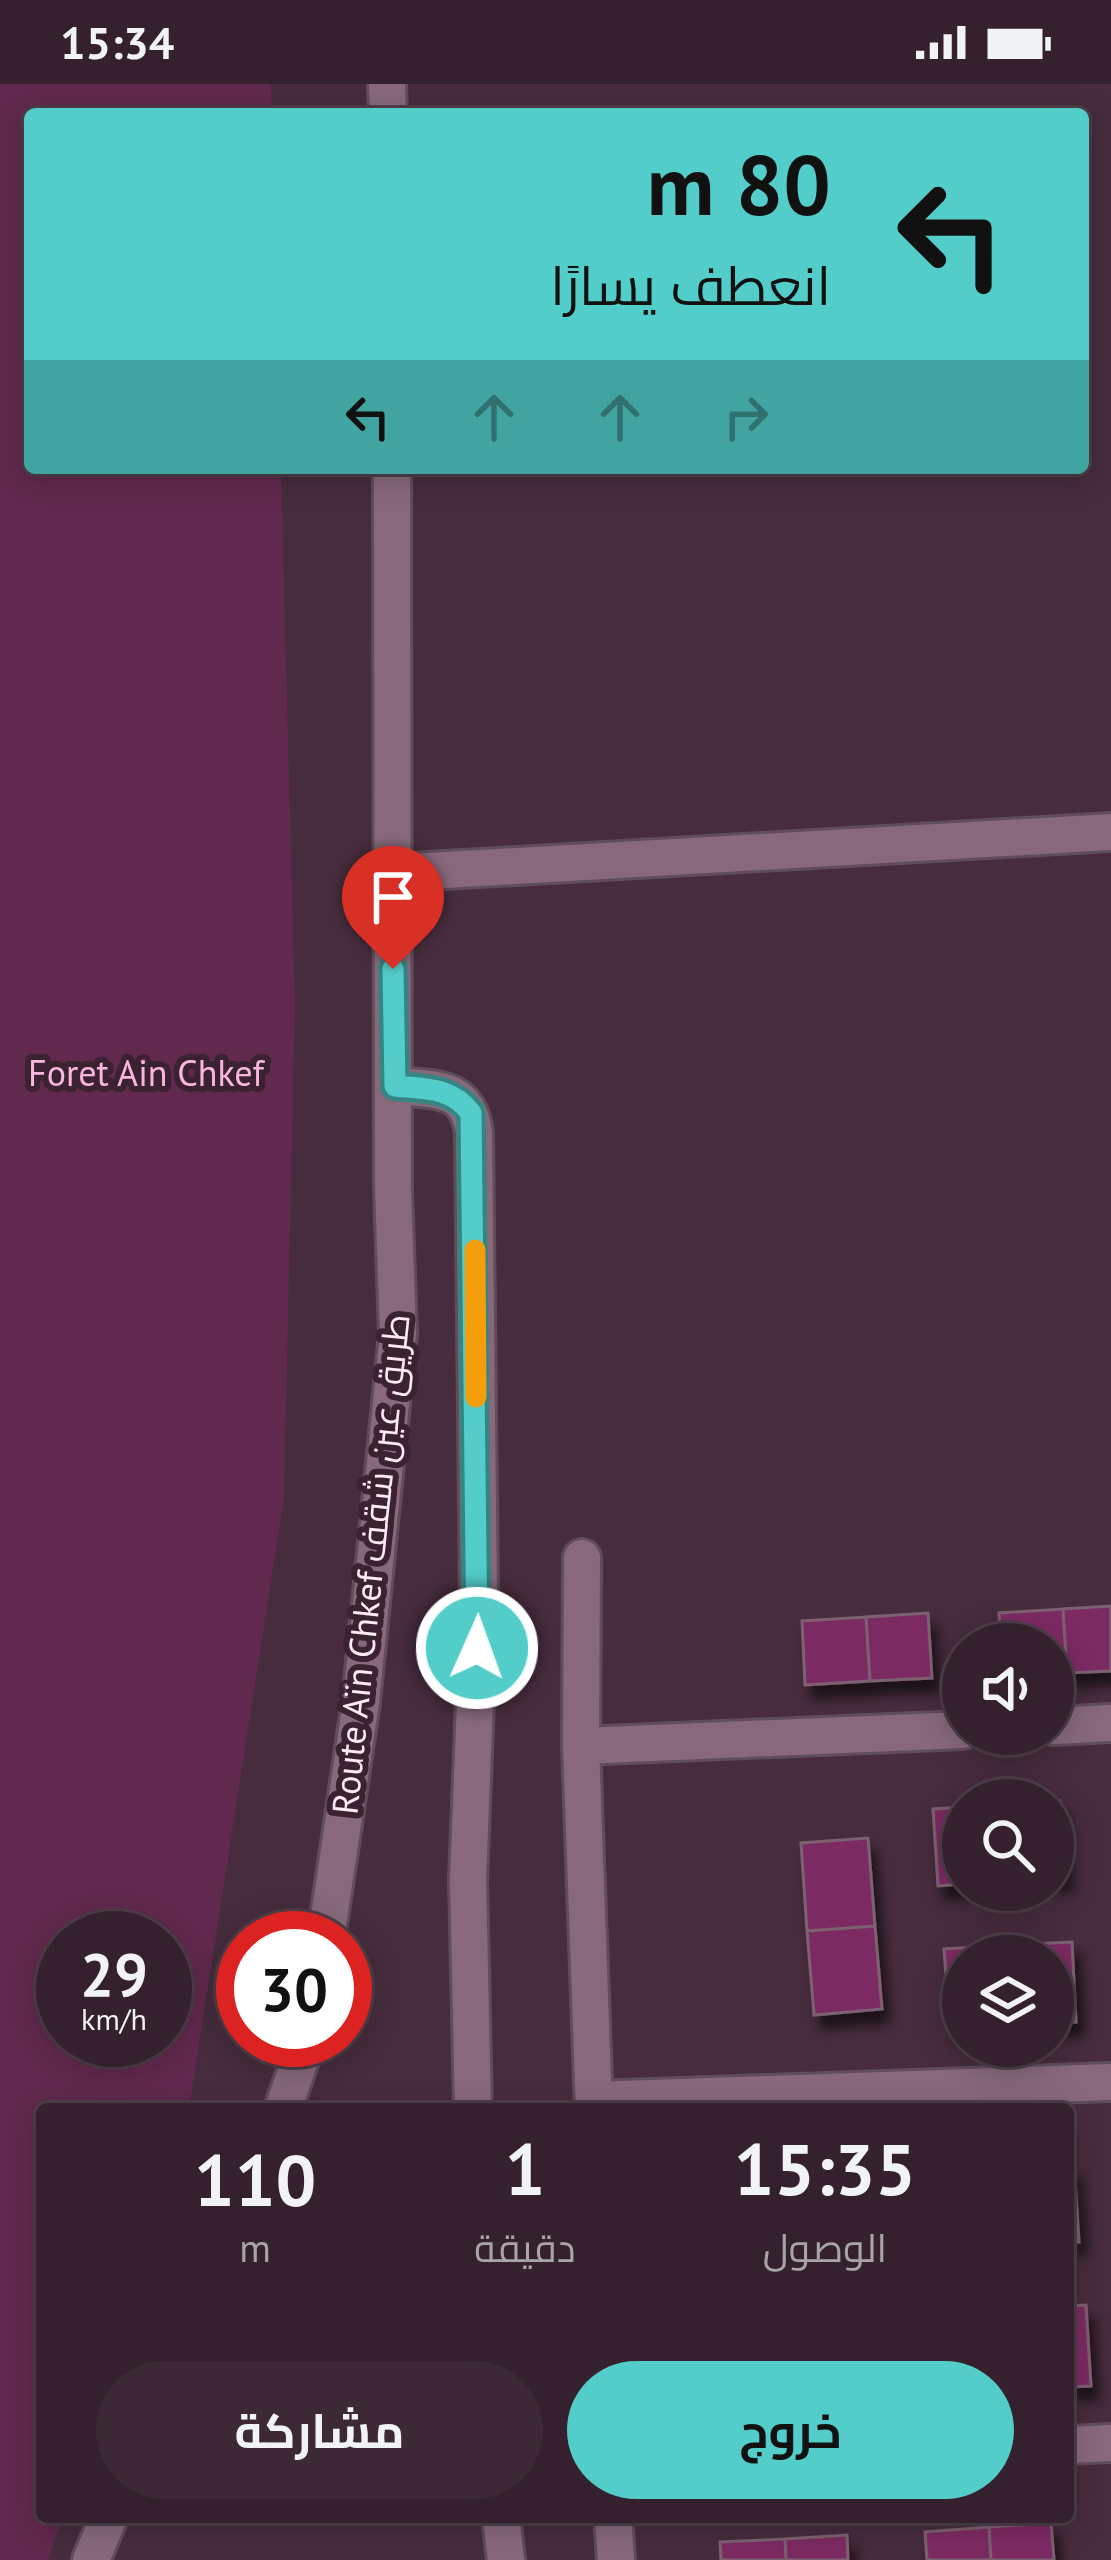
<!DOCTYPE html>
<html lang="ar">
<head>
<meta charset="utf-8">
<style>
  body { margin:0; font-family:"PT Sans",Cairo,sans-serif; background:#3c2935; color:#f1f3f6; direction:rtl; height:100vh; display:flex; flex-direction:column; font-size:45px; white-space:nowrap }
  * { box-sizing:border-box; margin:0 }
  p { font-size:39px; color:#a9a3aa }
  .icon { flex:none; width:66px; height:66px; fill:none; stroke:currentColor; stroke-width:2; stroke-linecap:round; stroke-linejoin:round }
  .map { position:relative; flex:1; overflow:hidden; direction:ltr }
  .sheet { position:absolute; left:36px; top:2019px; width:1038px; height:420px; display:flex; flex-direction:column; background:#34212d; border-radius:12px; box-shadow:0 6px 30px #0003,0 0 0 3px #4e3e49; direction:rtl }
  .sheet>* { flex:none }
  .hud { position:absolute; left:24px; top:24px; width:1065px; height:366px; border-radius:12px; box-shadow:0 6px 30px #0003,0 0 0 3px #4e3e49; direction:rtl; background:#53cdca; color:#111; overflow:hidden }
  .buttons { position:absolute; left:942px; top:1539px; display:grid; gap:24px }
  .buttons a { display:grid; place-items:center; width:132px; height:132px; border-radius:50%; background:#34212d; box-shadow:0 6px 30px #0003,0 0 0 3px #4e3e49; font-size:60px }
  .speed { position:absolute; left:36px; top:1827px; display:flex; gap:24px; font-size:60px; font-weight:700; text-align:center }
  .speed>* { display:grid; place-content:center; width:156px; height:156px; border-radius:50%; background:#34212d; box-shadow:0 6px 30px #0003,0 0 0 3px #4e3e49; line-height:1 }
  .speed small { font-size:30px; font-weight:400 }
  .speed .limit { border:18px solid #d22; background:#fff; color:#111 }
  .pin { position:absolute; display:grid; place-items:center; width:102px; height:102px; color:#fff; margin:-123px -51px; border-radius:50% 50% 50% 0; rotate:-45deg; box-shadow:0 0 12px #0007 }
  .pin .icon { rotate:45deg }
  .me { position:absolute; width:132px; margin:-66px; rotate:2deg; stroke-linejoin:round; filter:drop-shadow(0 0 9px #0008) }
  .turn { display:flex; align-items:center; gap:42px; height:252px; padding:0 60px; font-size:54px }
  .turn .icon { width:156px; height:156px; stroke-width:2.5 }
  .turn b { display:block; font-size:84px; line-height:102px }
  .lanes { display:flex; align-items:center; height:114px; padding:0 60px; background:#0003; justify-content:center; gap:60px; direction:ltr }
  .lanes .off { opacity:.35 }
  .eta { display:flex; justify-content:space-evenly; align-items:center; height:204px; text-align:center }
  .eta b { font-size:72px; font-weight:700; line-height:84px }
  .cta { display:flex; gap:24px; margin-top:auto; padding:24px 60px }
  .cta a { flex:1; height:138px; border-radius:72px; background:#53cdca; color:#111; font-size:48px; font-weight:700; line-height:138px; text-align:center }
  .cta a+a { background:#3c2935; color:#f1f3f6 }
  .status { display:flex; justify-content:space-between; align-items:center; height:84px; padding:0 60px; background:#34212d; direction:ltr }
  .status svg { height:33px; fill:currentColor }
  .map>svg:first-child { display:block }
</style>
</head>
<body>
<div class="status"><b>15:34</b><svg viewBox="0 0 49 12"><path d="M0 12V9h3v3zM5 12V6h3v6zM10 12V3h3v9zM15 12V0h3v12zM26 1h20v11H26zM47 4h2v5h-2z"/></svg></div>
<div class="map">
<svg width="1111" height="2476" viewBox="0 0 1111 2476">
  <defs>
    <filter id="shadow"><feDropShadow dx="7" dy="13" stdDeviation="6" flood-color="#0009"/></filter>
  </defs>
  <rect width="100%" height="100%" fill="#462c3c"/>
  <path fill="#61294d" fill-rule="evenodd" d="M0,0h271l1,30h-242v354h251l14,538 -11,492 -95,611h-147v408h20l-14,43h-48zM63,1854h102v102h-102z"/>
  <path fill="#7c2c62" stroke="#7d6071" stroke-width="3" filter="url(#shadow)" d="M1111,1522v65l-44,2 -4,-64z
    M1063,1525l4,64 -14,1v-30h-52l-2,-31z
    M928,1529l4,65 -62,3 -4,-64z
    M866,1533l4,64 -65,4 -3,-64z
    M1060,1717l5,77 -12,1v-77z
    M963,1723v77l-25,2 -5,-77z
    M868,1754l7,88 -68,5 -6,-88z
    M875,1842l7,83 -68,6 -7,-84z
    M1072,1858l4,80 -23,1v-67h-44v-11z
    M1009,1861v11h-46v73l-13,1 -6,-81z
    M1068,2081h6l5,77h-11z
    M1086,2221l5,81 -23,1v-81z
    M1051,2439l3,37h-63l-2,-33z
    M989,2443l2,33h-64l-2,-28z
    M847,2451l1,25h-62l-1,-21z
    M785,2455l1,21h-65l-1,-18z"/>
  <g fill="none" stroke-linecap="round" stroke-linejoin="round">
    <g stroke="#614c59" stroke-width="42">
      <path id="minor" d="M387,0l1,30
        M393,789l718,-41
        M395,1002c40,4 73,-1 79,47l5,469 -11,277 5,230
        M582,1474l-1,188 13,363
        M1053,1642l58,-3
        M581,1662l382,-16
        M326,1854l35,-236 37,-368 -5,-146 -1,-720
        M594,2016l517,-18
        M283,2025l24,-69
        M1068,2361l43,-2
        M501,2433l5,43
        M613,2433l3,43
        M91,2476l18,-43"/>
    </g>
    <use href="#minor" stroke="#87697b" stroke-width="36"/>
  </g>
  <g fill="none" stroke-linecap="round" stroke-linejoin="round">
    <g stroke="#368583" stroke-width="30">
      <path id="route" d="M393,885l2,117c31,3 56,1 76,27l6,535"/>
    </g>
    <use href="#route" stroke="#53cdca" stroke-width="21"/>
    <path stroke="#f59e0b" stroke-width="21" d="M475,1166l1,147"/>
  </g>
  <g text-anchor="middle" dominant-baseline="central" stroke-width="12" stroke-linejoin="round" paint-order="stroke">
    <g font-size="36" fill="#fbb6df" stroke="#3b2231">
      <text x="146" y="988">Foret Ain Chkef</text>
    </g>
    <g font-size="36" fill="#fceaf4" stroke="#3b2231">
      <text transform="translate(370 1480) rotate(-84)">Route Aïn Chkef طريق عين شقف</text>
    </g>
  </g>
</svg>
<div class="buttons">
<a><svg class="icon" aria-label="sound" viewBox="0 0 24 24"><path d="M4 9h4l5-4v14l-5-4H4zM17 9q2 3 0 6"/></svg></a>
<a><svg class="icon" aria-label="search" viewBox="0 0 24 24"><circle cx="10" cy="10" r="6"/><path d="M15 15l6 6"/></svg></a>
<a><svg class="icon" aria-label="layers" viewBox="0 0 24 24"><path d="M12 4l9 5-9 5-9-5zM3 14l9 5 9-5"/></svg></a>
</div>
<div class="speed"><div>29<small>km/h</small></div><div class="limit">30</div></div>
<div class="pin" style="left:393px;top:885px;background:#d93025"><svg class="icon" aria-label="arrive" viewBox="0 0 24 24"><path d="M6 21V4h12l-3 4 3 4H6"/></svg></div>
<svg class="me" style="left:477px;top:1564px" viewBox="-20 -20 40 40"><circle r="17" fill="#53cdca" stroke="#fff" stroke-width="3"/><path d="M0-11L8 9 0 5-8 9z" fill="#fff"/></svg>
<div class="hud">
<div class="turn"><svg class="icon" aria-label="left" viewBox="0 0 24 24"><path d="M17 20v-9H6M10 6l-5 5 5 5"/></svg><div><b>80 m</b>انعطف يسارًا</div></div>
<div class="lanes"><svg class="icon" aria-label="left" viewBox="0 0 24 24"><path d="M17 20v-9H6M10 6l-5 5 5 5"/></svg><svg class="icon off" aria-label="ahead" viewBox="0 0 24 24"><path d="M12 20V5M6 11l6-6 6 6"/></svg><svg class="icon off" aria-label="ahead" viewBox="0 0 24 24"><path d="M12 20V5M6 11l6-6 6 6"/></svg><svg class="icon off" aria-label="right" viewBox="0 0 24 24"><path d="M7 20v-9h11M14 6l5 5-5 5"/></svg></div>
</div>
<section class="sheet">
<div class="eta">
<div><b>15:35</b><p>الوصول</p></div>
<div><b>1</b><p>دقيقة</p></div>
<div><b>110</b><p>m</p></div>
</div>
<div class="cta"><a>خروج</a><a>مشاركة</a></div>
</section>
</div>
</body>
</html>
